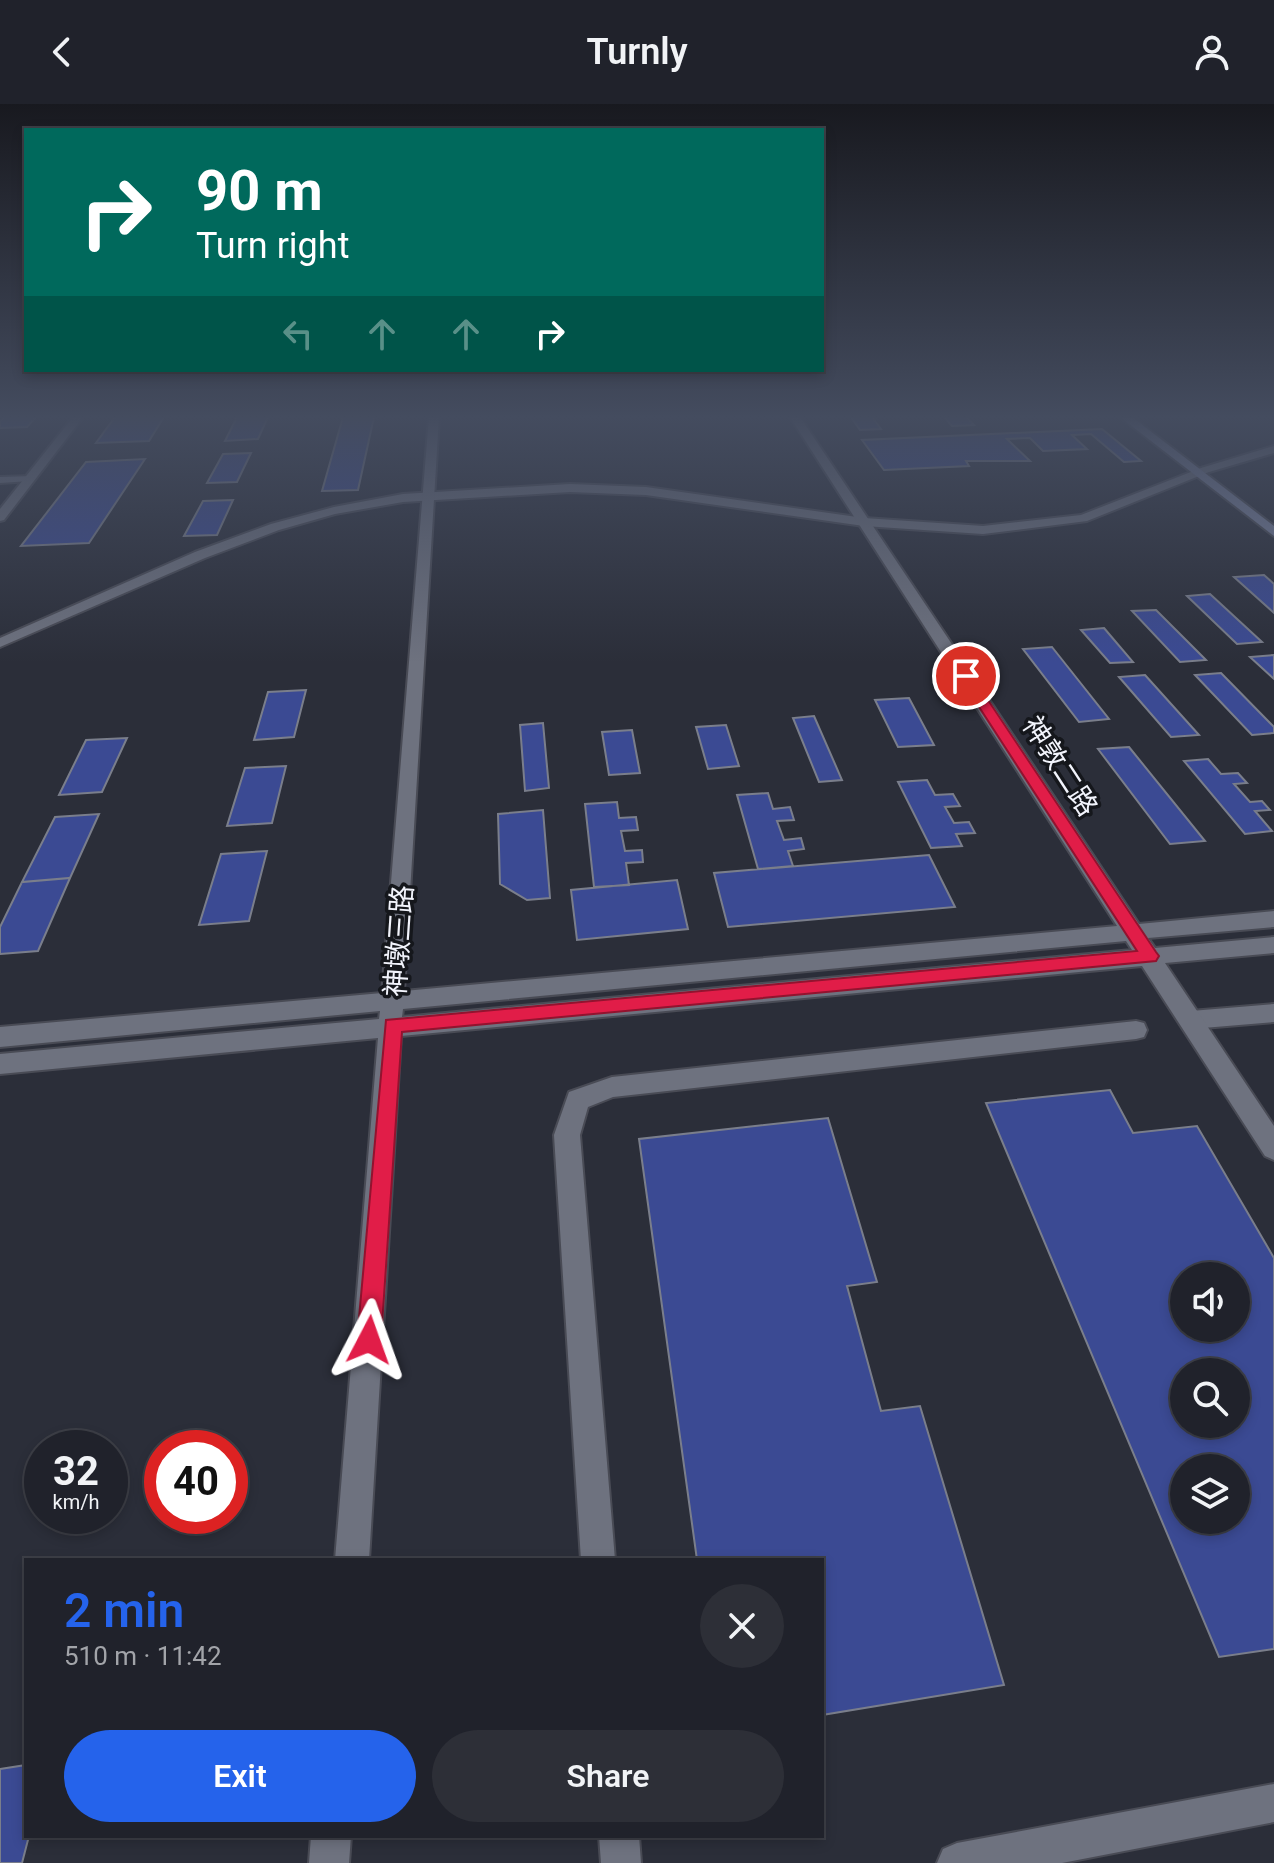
<!DOCTYPE html>
<html lang="en">
<head>
<meta charset="utf-8">
<style>
  body { margin:0; font-family:Roboto,"Noto Sans SC",sans-serif; background:#2d2f37; color:#f1f3f6; height:100vh; display:flex; flex-direction:column; font-size:30px; white-space:nowrap }
  * { box-sizing:border-box; margin:0 }
  p { font-size:26px; color:#a2a4a9 }
  .icon { flex:none; width:44px; height:44px; fill:none; stroke:currentColor; stroke-width:2; stroke-linecap:round; stroke-linejoin:round }
  .map { position:relative; flex:1; overflow:hidden }
  .details { position:absolute; left:24px; top:1454px; width:800px; height:280px; display:flex; flex-direction:column; background:#20222b; border-radius:0px; box-shadow:0 4px 12px #0003,0 0 0 2px #3d3f47 }
  .details>* { flex:none }
  .top-card { position:absolute; left:24px; top:24px; width:800px; height:244px; border-radius:0px; box-shadow:0 4px 12px #0003,0 0 0 2px #3d3f47; background:#00695c; color:#fff; overflow:hidden }
  .controls { position:absolute; left:1170px; top:1158px; display:grid; gap:16px }
  .controls a { display:grid; place-items:center; width:80px; height:80px; border-radius:50%; background:#20222b; box-shadow:0 4px 12px #0003,0 0 0 2px #3d3f47; font-size:40px }
  .speed { position:absolute; left:24px; top:1326px; display:flex; gap:16px; font-size:40px; font-weight:700; text-align:center }
  .speed>* { display:grid; place-content:center; width:104px; height:104px; border-radius:50%; background:#20222b; box-shadow:0 4px 12px #0003,0 0 0 2px #3d3f47; line-height:1 }
  .speed small { font-size:20px; font-weight:400 }
  .speed .limit { border:12px solid #d22; background:#fff; color:#111 }
  .pin { position:absolute; display:grid; place-items:center; width:68px; height:68px; color:#fff; margin:-34px; border:4px solid #fff; border-radius:50%; box-shadow:0 2px 8px #0007 }
  .me { position:absolute; width:88px; margin:-44px; rotate:4deg; stroke-linejoin:round; filter:drop-shadow(0 0 6px #0008) }
  .turn { display:flex; align-items:center; gap:28px; height:168px; padding:0 40px; font-size:36px }
  .turn .icon { width:104px; height:104px; stroke-width:2.5 }
  .turn b { display:block; font-size:56px; line-height:68px }
  .lanes { display:flex; align-items:center; height:76px; padding:0 40px; background:#0003; justify-content:center; gap:40px; direction:ltr }
  .lanes .off { opacity:.35 }
  .round { display:grid; place-items:center; flex:none; width:84px; height:84px; border-radius:42px; background:#2d2f37 }
  .head { display:flex; align-items:center; justify-content:space-between; height:136px; padding:0 40px }
  h1 { font-size:48px; font-weight:600; line-height:60px; color:#2563eb }
  .primary-button { display:flex; gap:16px; margin-top:auto; padding:16px 40px }
  .primary-button a { flex:1; height:92px; border-radius:48px; background:#2563eb; color:#fff; font-size:32px; font-weight:600; line-height:92px; text-align:center }
  .primary-button a+a { background:#2d2f37; color:#f1f3f6 }
  header { display:flex; justify-content:space-between; align-items:center; height:104px; padding:0 40px; background:#20222b; font-size:36px; font-weight:600 }
  .map>svg:first-child { display:block }
</style>
</head>
<body>
<header><svg class="icon" aria-label="back" viewBox="0 0 24 24"><path d="M15 5l-7 7 7 7"/></svg>Turnly<svg class="icon" aria-label="person" viewBox="0 0 24 24"><circle cx="12" cy="8" r="4"/><path d="M4 21q1-7 8-7t8 7"/></svg></header>
<div class="map">
<svg width="1274" height="1759" viewBox="0 0 1274 1759">
  <rect width="100%" height="100%" fill="#2b2e39"/>
  <path fill="#3b4a93" stroke="#7a7e8b" stroke-width="2" fill-rule="evenodd" d="M4,313h32l-9,10 -27,1v-6z
    M115,313h49l-15,24 -53,2z
    M237,313h31l-10,22 -33,2z
    M343,313h31l-16,73 -36,1z
    M851,313h21l9,12 -21,1z
    M944,313h22l8,8 -22,1z
    M1102,325l39,32 -17,1 -33,-28 -19,1 15,14 -44,2 -13,-13 -23,1 23,22h-64l3,5 -85,4 -22,-30z
    M251,349l-14,29 -30,1 16,-29z
    M145,355l-56,84 -68,3 65,-84z
    M233,396l-16,35 -33,1 19,-35z
    M1264,471l10,9v29l-40,-36z
    M1210,490l52,48 -25,2 -50,-48z
    M1156,506l50,50 -26,2 -48,-51z
    M1104,524l29,34 -23,1 -29,-33z
    M1052,543l57,72 -30,3 -56,-73z
    M1274,551v24l-24,-22z
    M1221,569l53,54v6l-22,2 -57,-60z
    M1145,571l54,60 -28,2 -52,-60z
    M306,586l-12,47 -40,3 14,-48z
    M909,594l25,47 -36,2 -23,-47z
    M814,612l28,64 -23,2 -26,-64z
    M543,619l6,65 -24,3 -5,-66z
    M726,621l13,41 -31,3 -12,-42z
    M632,626l8,43 -31,2 -7,-43z
    M127,634l-25,54 -43,3 27,-55z
    M1129,643l76,94 -35,3 -72,-95z
    M1208,655l13,15 17,-1 9,10 -13,1 16,18 12,-1 8,9 -15,1 17,20 -27,3 -61,-73z
    M286,662l-14,57 -45,3 18,-58z
    M927,676l8,15 18,-1 7,12 -15,1 9,16 15,-1 6,11 -19,1 6,12 -31,2 -33,-66z
    M768,689l5,16 17,-2 4,13 -17,1 7,19 17,-2 3,11 -16,2 5,15 -35,3 -21,-74z
    M617,698l2,16 17,-1 2,13 -17,1 4,20 17,-1 1,12 -17,1 3,22 -35,2 -9,-83z
    M543,706l7,88 -23,2 -27,-16 -2,-70z
    M99,710l-29,64 -48,4 33,-65z
    M267,747l-18,70 -50,4 22,-71z
    M929,751l26,52 -227,20 -14,-54z
    M70,774l-32,73 -38,3v-27l22,-45z
    M677,776l11,49 -111,11 -6,-50z
    M1110,986l23,43 64,-7 77,132v391l-55,8 -233,-554zM1184,1172h52v52h-52zM1184,1268h52v52h-52zM1184,1364h52v52h-52z
    M828,1014l49,164 -30,4 34,125 39,-5 84,279 -182,30v-155h-125l-58,-421z
    M26,1661v71h3l-7,27h-22v-94z"/>
  <g fill="none" stroke-linecap="round" stroke-linejoin="round">
    <g stroke="#494b55" stroke-width="4">
      <path id="minor" d="M1274,342v7l-65,19 -122,49 -104,13 -119,-8 -218,-31 -76,-3 -167,10 -68,12 -56,16 -74,28 -205,89v-9l195,-86 76,-28 63,-17 69,-13 167,-10 76,3 218,31 119,8 98,-11 120,-47z
        M34,372v4l-4,1 -30,2v-6z
        M1274,900v18l-83,7 -8,-2 -3,-7 3,-7 8,-2z
        M1136,917l8,2 3,7 -3,7 -8,2 -523,58 -25,10 -8,28 35,425h-34l-27,-425 15,-43 43,-15z
        M1274,1680v38l-212,41h-125l6,-14 14,-6z
        M599,1732h40l2,27h-40z"/>
    </g>
    <g stroke="#494b55" stroke-width="4">
      <path id="tertiary" d="M73,313h10l-79,103 -4,1v-12z
        M429,313h10l-35,574 713,-65 -327,-509h10l339,507 135,-13v16l-126,11 7,10 119,-11v16l-109,10 109,163v34l-9,-4 -123,-190 -741,70 -32,524h-34l43,-522 -378,36v-20l379,-35 1,-8 -380,36v-20l382,-34zM1126,837l6,9 -730,67 1,-8z
        M311,1732h40l-2,27h-40z"/>
    </g>
    <g stroke="#494b55" stroke-width="4">
      <path id="secondary" d="M1120,313h12l142,109v10z"/>
    </g>
    <use href="#minor" fill="#6e727f" fill-rule="evenodd"/>
    <use href="#tertiary" fill="#6e727f" fill-rule="evenodd"/>
    <use href="#secondary" fill="#79819d" fill-rule="evenodd"/>
  </g>
  <linearGradient id="sky" x2="0" y2="1"><stop stop-color="#18191f"/><stop offset="0.56" stop-color="#444c5f"/><stop offset="1" stop-color="#444c5f" stop-opacity="0"/></linearGradient>
  <rect width="1274" height="559" fill="url(#sky)"/>
  <path fill="#e11d48" stroke="#92132f" stroke-width="2" d="M966,568l6,4 184,276 3,4 -3,5 -754,71 -21,308 -4,8 -8,4 -9,-4 -3,-8 29,-320 751,-69 -178,-275z"/>
  <g text-anchor="middle" dominant-baseline="central" stroke-width="7" stroke-linejoin="round" paint-order="stroke">
    <g font-size="28" fill="#f2f4fc" stroke="#15171c">
      <text transform="translate(1060 662) rotate(57)">神敦二路</text>
      <text transform="translate(399 837) rotate(-86)">神墩三路</text>
    </g>
  </g>
</svg>
<div class="controls">
<a><svg class="icon" aria-label="sound" viewBox="0 0 24 24"><path d="M4 9h4l5-4v14l-5-4H4zM17 9q2 3 0 6"/></svg></a>
<a><svg class="icon" aria-label="search" viewBox="0 0 24 24"><circle cx="10" cy="10" r="6"/><path d="M15 15l6 6"/></svg></a>
<a><svg class="icon" aria-label="layers" viewBox="0 0 24 24"><path d="M12 4l9 5-9 5-9-5zM3 14l9 5 9-5"/></svg></a>
</div>
<div class="speed"><div>32<small>km/h</small></div><div class="limit">40</div></div>
<div class="pin" style="left:966px;top:572px;background:#d93025"><svg class="icon" aria-label="arrive" viewBox="0 0 24 24"><path d="M6 21V4h12l-3 4 3 4H6"/></svg></div>
<svg class="me" style="left:369px;top:1236px" viewBox="-20 -20 40 40"><path d="M0-17L14 15 0 8-14 15z" fill="#e11d48" stroke="#fff" stroke-width="4"/></svg>
<div class="top-card">
<div class="turn"><svg class="icon" aria-label="right" viewBox="0 0 24 24"><path d="M7 20v-9h11M14 6l5 5-5 5"/></svg><div><b>90 m</b>Turn right</div></div>
<div class="lanes"><svg class="icon off" aria-label="left" viewBox="0 0 24 24"><path d="M17 20v-9H6M10 6l-5 5 5 5"/></svg><svg class="icon off" aria-label="ahead" viewBox="0 0 24 24"><path d="M12 20V5M6 11l6-6 6 6"/></svg><svg class="icon off" aria-label="ahead" viewBox="0 0 24 24"><path d="M12 20V5M6 11l6-6 6 6"/></svg><svg class="icon" aria-label="right" viewBox="0 0 24 24"><path d="M7 20v-9h11M14 6l5 5-5 5"/></svg></div>
</div>
<section class="details">
<div class="head"><div><h1>2 min</h1><p>510 m · 11:42</p></div><a class="round"><svg class="icon" aria-label="close" viewBox="0 0 24 24"><path d="M6 6l12 12M18 6L6 18"/></svg></a></div>
<div class="primary-button"><a>Exit</a><a>Share</a></div>
</section>
</div>
</body>
</html>
